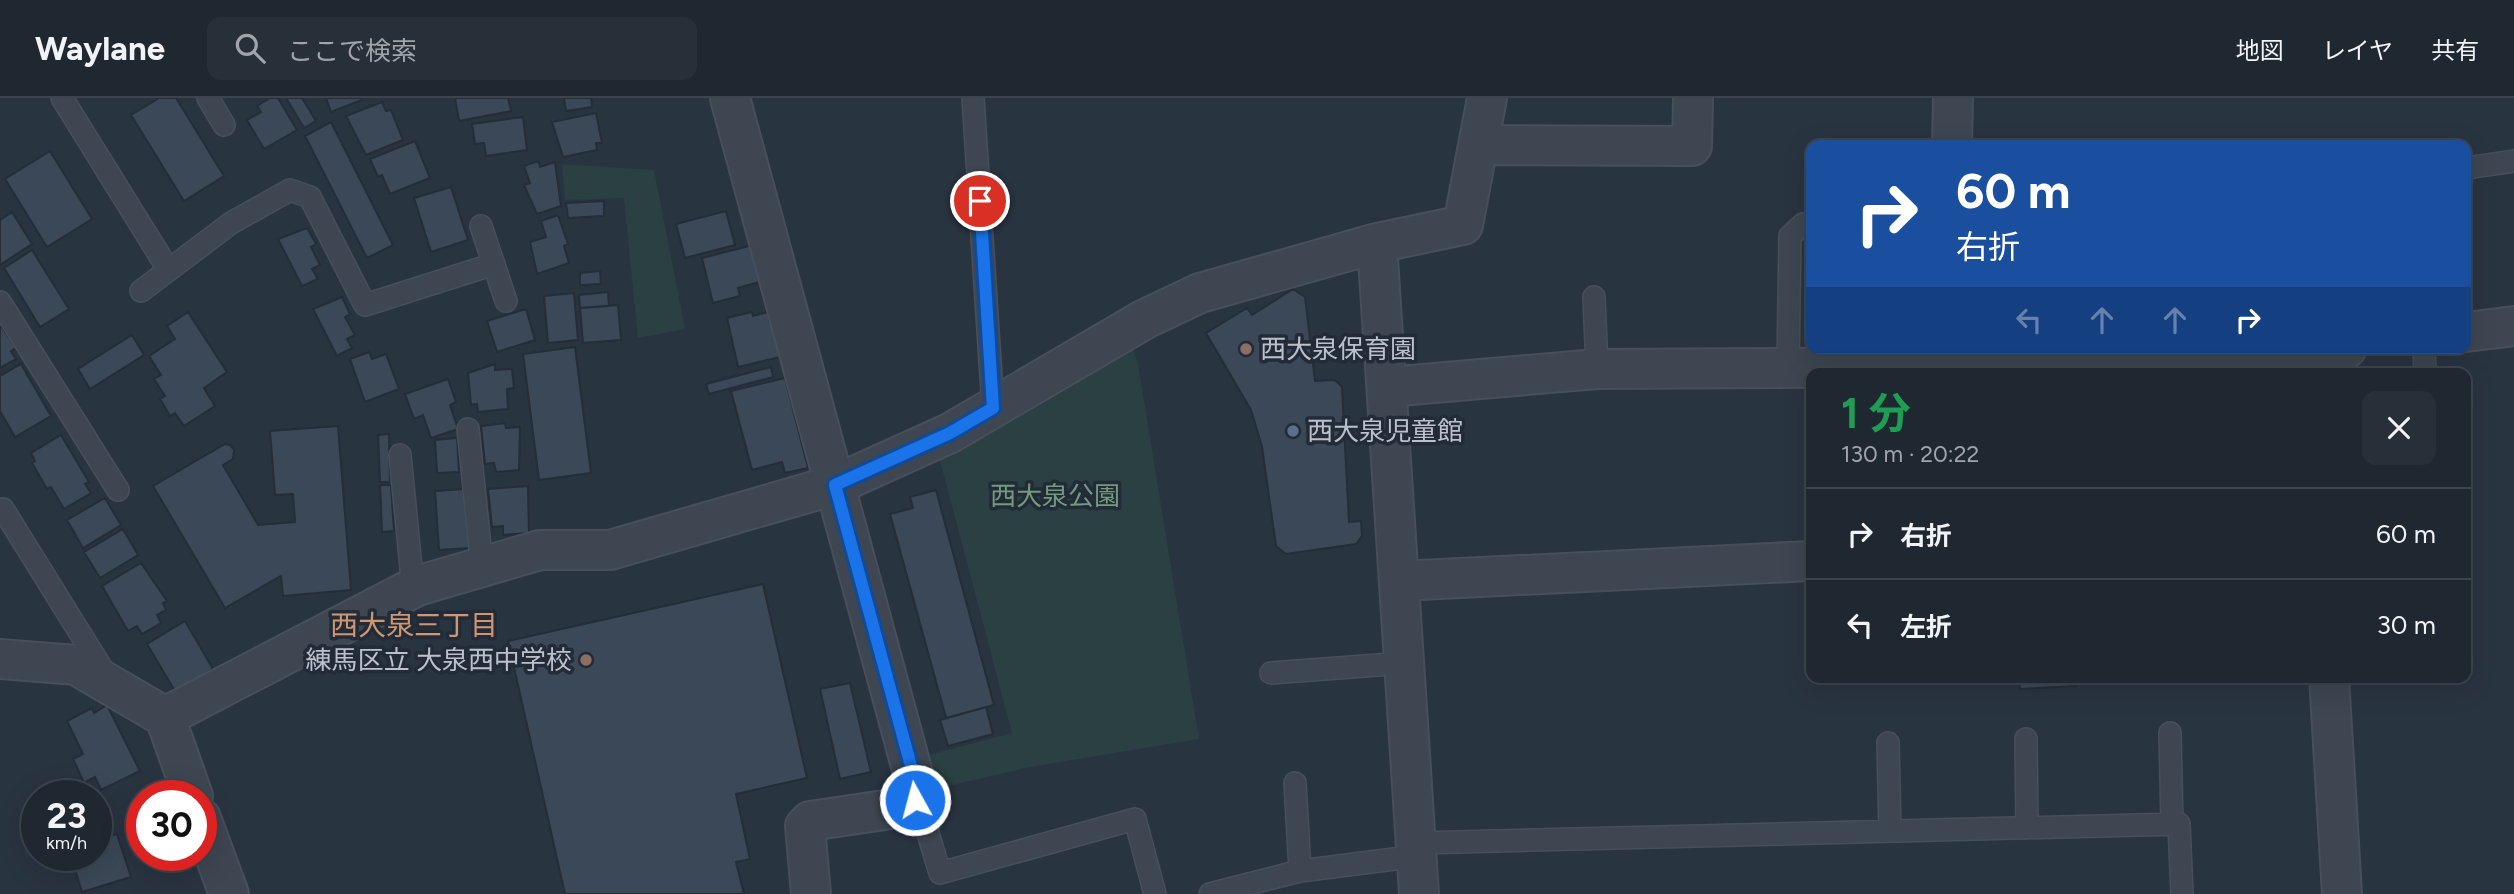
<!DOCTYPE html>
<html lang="ja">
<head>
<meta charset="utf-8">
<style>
  body { margin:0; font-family:Figtree,"Noto Sans JP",sans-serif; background:#272f39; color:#f1f3f6; height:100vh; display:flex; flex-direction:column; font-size:26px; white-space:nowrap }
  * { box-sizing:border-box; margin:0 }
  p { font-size:23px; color:#a1a5ab }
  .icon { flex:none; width:38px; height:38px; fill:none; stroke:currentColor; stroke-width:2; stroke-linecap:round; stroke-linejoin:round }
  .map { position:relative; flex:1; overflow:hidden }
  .details { position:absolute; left:1806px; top:270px; width:665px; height:315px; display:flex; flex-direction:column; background:#1f2731; border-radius:14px; box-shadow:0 7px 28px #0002,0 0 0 2px #3c444d }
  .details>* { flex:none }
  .hud { position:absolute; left:1806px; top:42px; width:665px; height:214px; border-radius:14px; box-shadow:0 7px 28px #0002,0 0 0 2px #3c444d; background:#1a4fa0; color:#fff; overflow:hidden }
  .speed { position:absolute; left:21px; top:682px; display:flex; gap:14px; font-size:35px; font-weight:700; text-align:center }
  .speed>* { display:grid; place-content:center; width:91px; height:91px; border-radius:50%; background:#1f2731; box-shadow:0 7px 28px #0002,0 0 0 2px #3c444d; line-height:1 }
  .speed small { font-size:18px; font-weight:400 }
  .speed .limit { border:10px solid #d22; background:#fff; color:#111 }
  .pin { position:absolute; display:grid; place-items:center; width:60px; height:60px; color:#fff; margin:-30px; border:4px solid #fff; border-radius:50%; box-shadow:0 2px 7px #0007 }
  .me { position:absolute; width:77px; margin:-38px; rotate:353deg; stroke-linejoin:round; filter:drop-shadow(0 0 5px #0008) }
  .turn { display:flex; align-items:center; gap:24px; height:147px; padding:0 35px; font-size:32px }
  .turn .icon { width:91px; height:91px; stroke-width:2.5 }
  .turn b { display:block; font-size:49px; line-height:60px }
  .lanes { display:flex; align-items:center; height:66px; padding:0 35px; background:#0003; justify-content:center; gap:35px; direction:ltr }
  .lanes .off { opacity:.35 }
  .round { display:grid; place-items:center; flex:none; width:74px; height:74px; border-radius:14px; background:#272f39 }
  .summary { display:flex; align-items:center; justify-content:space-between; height:119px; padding:0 35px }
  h1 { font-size:42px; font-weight:700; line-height:52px; color:#1e9e55 }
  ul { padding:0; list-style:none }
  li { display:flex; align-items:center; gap:21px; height:91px; padding:0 35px; border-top:2px solid #3c444d }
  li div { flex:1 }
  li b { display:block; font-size:26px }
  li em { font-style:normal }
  header { display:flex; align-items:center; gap:42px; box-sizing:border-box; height:98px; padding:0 35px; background:#1f2731; border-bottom:2px solid #3c444d }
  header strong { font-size:33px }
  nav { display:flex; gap:38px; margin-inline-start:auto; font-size:24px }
  .search { width:490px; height:63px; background:#272f39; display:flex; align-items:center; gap:18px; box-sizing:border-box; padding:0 24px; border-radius:14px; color:#a1a5ab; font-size:26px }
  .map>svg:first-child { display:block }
</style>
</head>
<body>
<header>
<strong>Waylane</strong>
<div class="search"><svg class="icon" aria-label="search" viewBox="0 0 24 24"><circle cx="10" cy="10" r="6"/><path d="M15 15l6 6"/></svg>ここで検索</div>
<nav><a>地図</a><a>レイヤ</a><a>共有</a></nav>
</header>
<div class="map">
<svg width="2514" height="796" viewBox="0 0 2514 796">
  <rect width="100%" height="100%" fill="#293441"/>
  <path fill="#2b4042" d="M562,66l92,6 31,159 -47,9 -14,-140 -59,2z
    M1128,237l10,29 61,375 -169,28 -99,23 -10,-33 91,-24 -76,-288z"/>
  <path fill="#3b4857" stroke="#242d38" stroke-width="2" d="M159,0h17l48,78 -40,25 -53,-86z
    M270,0h8l19,32 -33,19 -17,-29 14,-8 -4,-6z
    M286,0h16l14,23 -12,7z
    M326,0h35l1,2 -31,12z
    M455,0h53l3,13 -52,10z
    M564,0h27l1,9 -26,4z
    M382,4l4,9 5,-1 12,30 -37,15 -20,-39z
    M596,15l6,30h-6l1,7 -34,7 -11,-35z
    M523,19l4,33 -41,6 -2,-13 -9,1 -3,-20z
    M331,24l62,123 -26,13 -62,-122z
    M415,43l15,37 -40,16 -8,-19 -4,2 -8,-18z
    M50,53l42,68 -45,28 -42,-68z
    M538,63l2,6 15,-5 6,44 -24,8 -13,-29 6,-2 -6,-17z
    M451,89l17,53 -37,12 -17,-54z
    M604,103v15l-36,2 -2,-15z
    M726,113l9,34 -50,13 -9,-34z
    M12,114l20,32 -32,21v-45z
    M558,117l10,29 -4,2 5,17 -32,11 -7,-32 16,-5 -5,-16z
    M307,130l9,16 -5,3 9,18 -8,4 6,10 -16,7 -24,-47z
    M753,147l6,37 -21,6 2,8 -27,7 -11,-45z
    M32,152l37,59 -29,18 -36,-59z
    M600,173l1,13 -21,1v-12z
    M1293,191l12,8 10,84 20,-1 7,7 7,135 12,-1 1,15 -6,8 -70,10 -10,-8 -14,-99 -11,-37 -45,-77 41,-25 5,7z
    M608,194l1,14 -29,2 -1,-13z
    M574,195l4,47 -30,3 -4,-47z
    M342,199l8,17 -5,3 10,18 -8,4 5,9 -15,8 -24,-47z
    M618,207l3,35 -38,3 -3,-35z
    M526,211l9,31 -38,12 -10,-31z
    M188,214l39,60 -23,16 11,18 -31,20 -9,-13 -5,3 -10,-17 5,-3 -11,-17 7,-4 -12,-19 26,-17 -8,-13z
    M752,214l1,4 15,-4 2,10 6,-1 8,35 -46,11 -11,-49z
    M0,226l16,24 -5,3 5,8 -16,9z
    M132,237l12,20 -54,34 -12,-20z
    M575,249l16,126 -52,7 -16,-126z
    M369,254l3,7 14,-5 13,35 -34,13 -15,-43z
    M21,266l30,52 -36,21 -15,-26v-35z
    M495,266v6l17,-1 2,19 -7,1 1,20 -30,3 -1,-8 -6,1 -3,-32z
    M771,269l2,10 -64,17 -3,-10z
    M785,280l23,90 -23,5 -3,-11 -30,8 -21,-79z
    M448,281l8,23 -6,3 8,24 -27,9 -8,-23 -9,4 -9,-25z
    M505,325l1,5 14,-1 -1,43 -23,2 -2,-9 -9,1 -4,-38z
    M338,328l13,164 -68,6 -2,-20 -56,32 -72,-122 72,-42 5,1 4,5 -1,9 -10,6 35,60 37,-3 -2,-28 -18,1 -5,-64z
    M389,336l1,48h-10l-2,-47z
    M61,337l28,47 -4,2 6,9 -27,16 -13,-22 -4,2 -15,-26 3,-2 -4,-8z
    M457,340l2,34 -22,1 -2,-33z
    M380,387h11l3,46 -12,1z
    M528,388l1,47 -26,2v-9l-11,1 -4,-38z
    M466,391l4,59 -31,2 -4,-59z
    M936,392l58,215 -48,13 -56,-204 23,-6 -3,-11z
    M105,400l16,27 -38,23 -16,-28z
    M123,431l15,26 -38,23 -16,-26z
    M141,465l26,38 -4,2 3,7 -9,5 4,8 -19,11 -5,-8 -9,5 -26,-45z
    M763,486l44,194 -71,16 14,65 -14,3 8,32h-179l-57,-253z
    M185,523l28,48 -5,3 3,4 -36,15 -28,-47z
    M2019,579h57l1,9 -57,3z
    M850,585l21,89 -31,7 -20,-90z
    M107,607l33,66 -39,19 -6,-13 -11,6 -11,-24 10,-5 -16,-33 25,-13 2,5z
    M986,609l7,27 -45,12 -8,-26z
    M117,736l14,43 -49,15 -11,-36h25v-16z
    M159,758h37v1l-32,12z"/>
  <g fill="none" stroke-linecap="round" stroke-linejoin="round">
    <g stroke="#474f5a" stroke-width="24">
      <path id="lane" d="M62,0l106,171
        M208,0l16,27
        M973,0l20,310
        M2466,70l48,-7
        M481,128l25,75
        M141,193l90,-68 59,-33 20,7 55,108 129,-41
        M1594,199l3,72
        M0,204l118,188
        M2424,250l1,25
        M1788,270l2,-132 13,-12h8
        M468,331l14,138
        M400,357l12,123 5,8
        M3,411l103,166
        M1271,575l134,-10
        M2170,635l2,90
        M2026,641l1,89
        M1888,645l2,88
        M1295,685l5,88
        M915,702l6,10 19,63 195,-54 20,75
        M1418,745l761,-19 3,70
        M1210,796l90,-23 118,-15"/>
    </g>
    <g stroke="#474f5a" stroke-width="42">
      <path id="street" d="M730,0l188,694 -3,8 -10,7 -95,14 -5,5 6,68
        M1479,47l213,1 1,-48
        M1952,47l1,-47
        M1377,145l42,651
        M2466,234l48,-6
        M1388,289l209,-18 351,-2 352,-13 47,-6
        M1399,483l412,-20
        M0,561l76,6 89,52 28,79
        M2329,579l13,217
        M165,619l252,-131 123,-36h70l225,-65 115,-52 195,-114 55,-26 177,-50 86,-18 24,-127
        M201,720l28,76"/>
    </g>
    <use href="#lane" stroke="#3d4651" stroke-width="21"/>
    <use href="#street" stroke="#3d4651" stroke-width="38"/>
  </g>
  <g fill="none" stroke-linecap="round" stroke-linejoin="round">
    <g stroke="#114b97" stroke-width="18">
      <path id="route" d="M915,702l3,-8 -83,-307 115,-52 43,-25 -13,-207"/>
    </g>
    <use href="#route" stroke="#1a73e8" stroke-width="12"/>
  </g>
  <g fill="#8d6e63" stroke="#222b37" stroke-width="2.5">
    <circle cx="1246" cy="251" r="7"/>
    <circle cx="586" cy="562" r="7"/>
  </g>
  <circle fill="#5c6f8a" stroke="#222b37" stroke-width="2.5" cx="1293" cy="333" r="7"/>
  <g text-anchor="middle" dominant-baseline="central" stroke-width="7" stroke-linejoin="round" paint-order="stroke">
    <g font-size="26" fill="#bac1cb" stroke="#222b37" text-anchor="start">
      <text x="1260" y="251">西大泉保育園</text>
      <text x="1307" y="333">西大泉児童館</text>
      <text x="572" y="562" text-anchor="end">練馬区立 大泉西中学校</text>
    </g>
    <g font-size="26" fill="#739a7b" stroke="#222b37">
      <text x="1055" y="398">西大泉公園</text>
    </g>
    <g font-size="28" fill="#cf9771" stroke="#222b37">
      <text x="414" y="527">西大泉三丁目</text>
    </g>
  </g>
</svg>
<div class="speed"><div>23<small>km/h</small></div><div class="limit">30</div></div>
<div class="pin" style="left:980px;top:103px;background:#d93025"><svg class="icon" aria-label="arrive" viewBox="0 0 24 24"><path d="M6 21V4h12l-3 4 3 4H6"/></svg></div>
<svg class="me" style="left:915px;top:702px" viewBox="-20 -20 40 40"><circle r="17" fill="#1a73e8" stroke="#fff" stroke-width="3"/><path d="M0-11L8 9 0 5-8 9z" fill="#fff"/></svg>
<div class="hud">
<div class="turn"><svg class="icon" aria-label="right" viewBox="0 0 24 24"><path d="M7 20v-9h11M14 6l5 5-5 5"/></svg><div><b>60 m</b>右折</div></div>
<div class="lanes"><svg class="icon off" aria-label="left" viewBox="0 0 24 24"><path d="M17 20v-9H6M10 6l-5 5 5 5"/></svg><svg class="icon off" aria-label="ahead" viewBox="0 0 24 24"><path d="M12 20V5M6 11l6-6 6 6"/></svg><svg class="icon off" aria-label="ahead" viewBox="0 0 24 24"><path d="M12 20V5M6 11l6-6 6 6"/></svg><svg class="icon" aria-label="right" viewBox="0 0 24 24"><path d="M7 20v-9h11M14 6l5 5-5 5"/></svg></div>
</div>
<section class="details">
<div class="summary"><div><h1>1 分</h1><p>130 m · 20:22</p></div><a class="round"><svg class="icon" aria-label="close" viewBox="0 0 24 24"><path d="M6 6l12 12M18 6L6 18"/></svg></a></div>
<ul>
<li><svg class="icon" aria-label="right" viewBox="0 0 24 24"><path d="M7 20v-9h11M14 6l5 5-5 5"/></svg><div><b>右折</b></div><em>60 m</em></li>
<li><svg class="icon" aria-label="left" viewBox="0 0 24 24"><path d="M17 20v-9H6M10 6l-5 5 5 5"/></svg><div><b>左折</b></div><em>30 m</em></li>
</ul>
</section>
</div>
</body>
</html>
